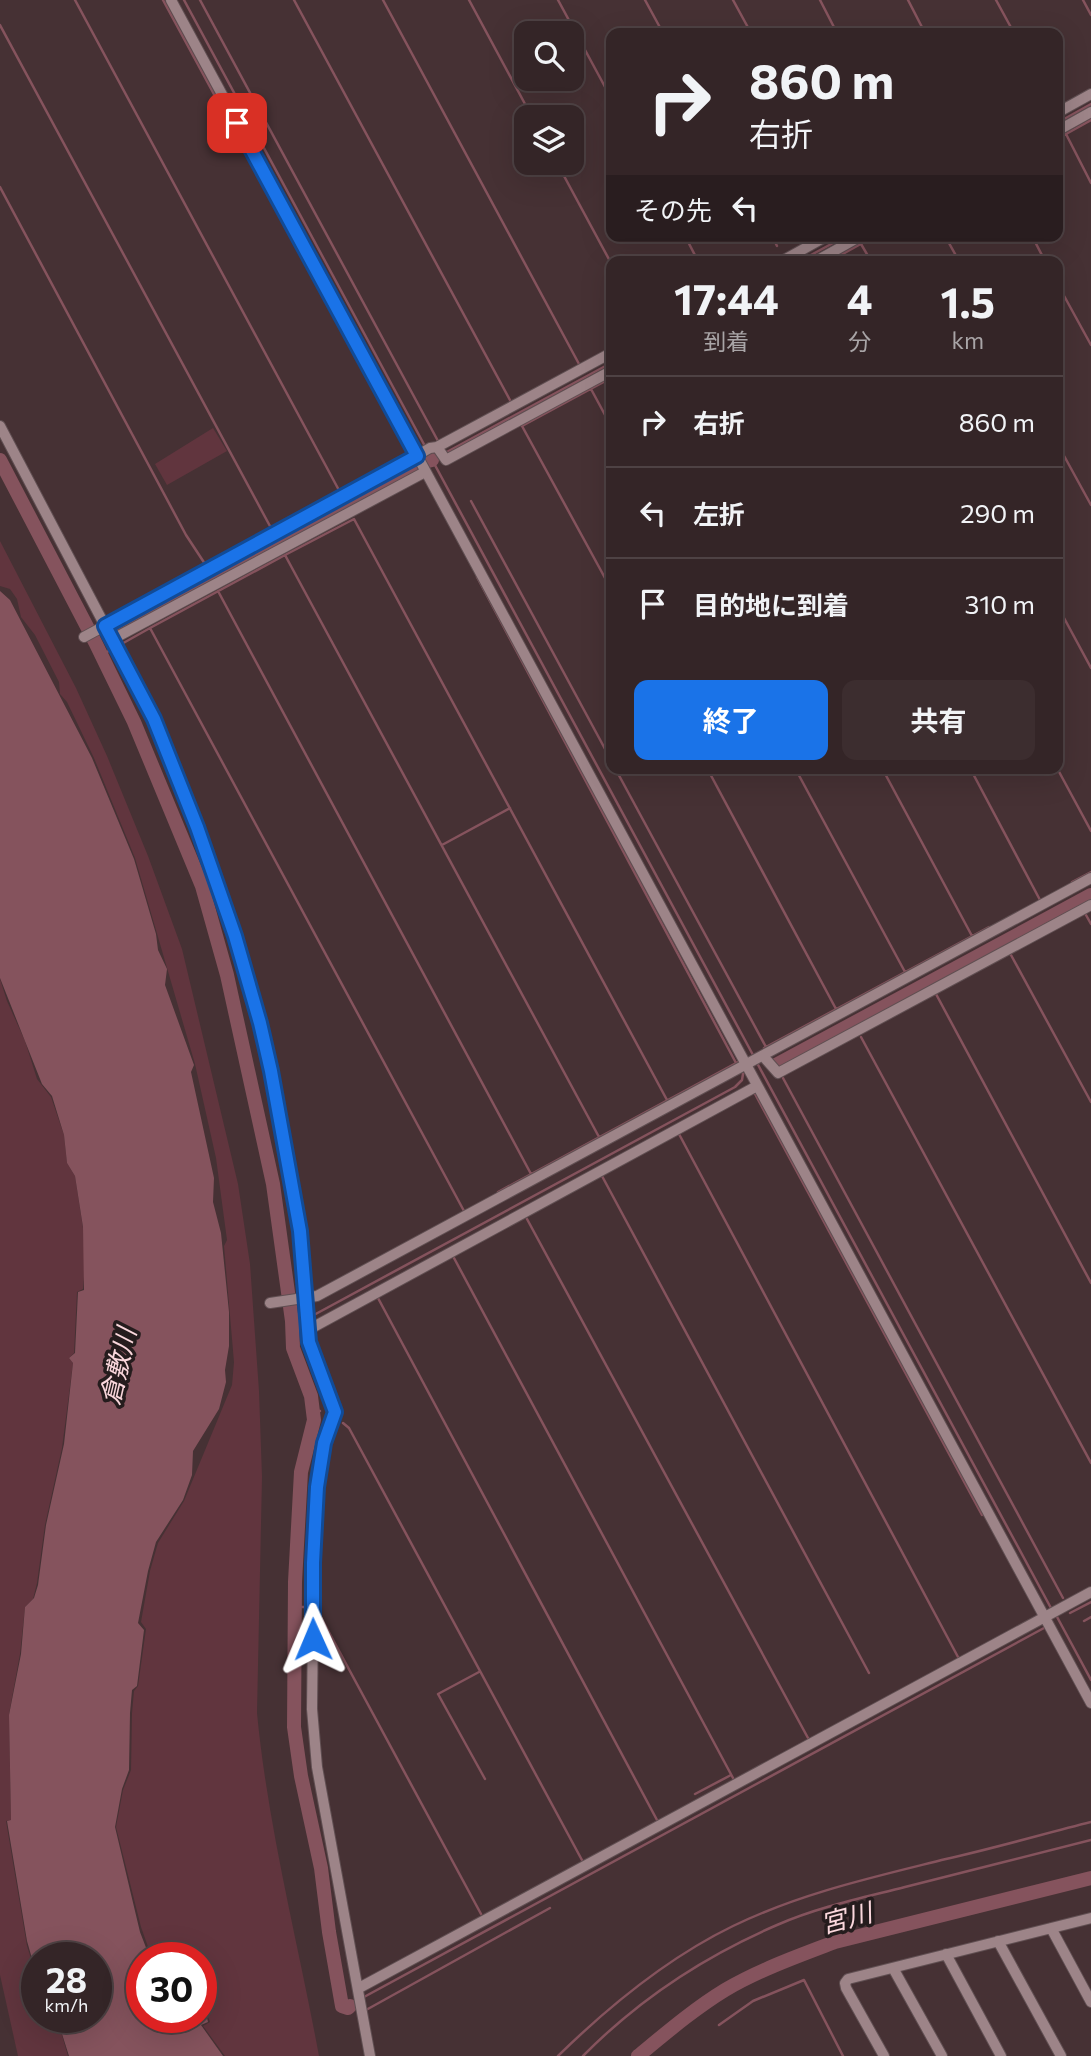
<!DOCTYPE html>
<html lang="ja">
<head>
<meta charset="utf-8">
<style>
  body { margin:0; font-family:Commissioner,"Noto Sans JP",sans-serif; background:#3c2d2f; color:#f1f3f6; height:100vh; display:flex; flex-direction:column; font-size:26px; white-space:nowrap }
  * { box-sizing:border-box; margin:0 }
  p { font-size:23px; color:#a9a5a7 }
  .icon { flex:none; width:38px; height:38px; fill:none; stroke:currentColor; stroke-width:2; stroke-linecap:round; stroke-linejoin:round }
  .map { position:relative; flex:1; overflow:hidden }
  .panel { position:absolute; left:606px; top:256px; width:457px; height:518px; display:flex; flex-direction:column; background:#342527; border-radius:14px; box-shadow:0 7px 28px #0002,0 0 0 2px #4e4244 }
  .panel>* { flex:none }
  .top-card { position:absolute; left:606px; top:28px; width:457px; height:214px; border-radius:14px; box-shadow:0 7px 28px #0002,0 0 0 2px #4e4244; background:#342527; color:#f1f3f6; overflow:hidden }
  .fabs { position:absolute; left:514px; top:21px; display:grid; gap:14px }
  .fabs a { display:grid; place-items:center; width:70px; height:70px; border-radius:14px; background:#342527; box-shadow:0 7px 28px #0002,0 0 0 2px #4e4244; font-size:35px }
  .speed { position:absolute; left:21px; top:1942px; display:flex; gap:14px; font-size:35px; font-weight:700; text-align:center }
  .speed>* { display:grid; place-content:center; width:91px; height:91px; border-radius:50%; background:#342527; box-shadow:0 7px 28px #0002,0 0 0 2px #4e4244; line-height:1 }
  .speed small { font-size:18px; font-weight:400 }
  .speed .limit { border:10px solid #d22; background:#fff; color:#111 }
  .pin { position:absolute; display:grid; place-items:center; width:60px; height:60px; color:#fff; margin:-30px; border-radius:14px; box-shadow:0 4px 10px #0006 }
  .me { position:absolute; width:77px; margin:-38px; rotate:359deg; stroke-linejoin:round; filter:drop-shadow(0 0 5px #0008) }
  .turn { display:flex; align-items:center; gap:24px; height:147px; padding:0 28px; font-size:32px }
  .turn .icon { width:91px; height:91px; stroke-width:2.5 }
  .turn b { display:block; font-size:49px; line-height:60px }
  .then { display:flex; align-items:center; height:66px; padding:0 28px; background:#0003; gap:14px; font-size:26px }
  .eta { display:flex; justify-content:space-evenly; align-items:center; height:119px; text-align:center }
  .eta b { font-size:42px; font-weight:700; line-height:49px }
  .button { display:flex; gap:14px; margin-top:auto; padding:14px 28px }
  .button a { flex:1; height:80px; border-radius:14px; background:#1a73e8; color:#fff; font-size:28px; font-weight:700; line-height:80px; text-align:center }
  .button a+a { background:#3c2d2f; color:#f1f3f6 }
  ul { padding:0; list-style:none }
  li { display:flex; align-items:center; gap:21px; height:91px; padding:0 28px; border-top:2px solid #4e4244 }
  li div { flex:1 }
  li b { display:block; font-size:26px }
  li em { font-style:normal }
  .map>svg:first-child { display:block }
</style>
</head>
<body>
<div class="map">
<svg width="1091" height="2056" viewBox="0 0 1091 2056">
  <rect width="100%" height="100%" fill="#463134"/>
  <path fill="#61353e" d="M213,428l14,23 -60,34 -12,-21z
    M0,541l76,147 31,68 41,100 34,93 56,235 12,80 9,127 3,86 -5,236c11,115 41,229 62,343h-94l-22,-30 7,-4 -2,-5 -21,2 14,-1v-60h-49l-11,-31 -25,-100 7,-37 8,-20 1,-57 2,-22 4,-5 8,-57 -5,-7 9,-51 8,-28 26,-42 48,-116 2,-23 -10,-116 3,-6 -11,-82 -21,-94 -60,-206 -41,-100 -27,-56 -7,-8 -1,-12 -24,-47 -14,-18 -4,-18 -7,-10 -10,-3z
    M0,979l7,22 18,40 12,38 14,18 13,38 3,28 8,13 8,52 2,37 -2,24 -6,3 -3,61 -5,5 4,5 -11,85 -17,77 -8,58 -4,16 -8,8 -5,47 -11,60 2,106 -5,1 21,125 10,31v41h20l11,38h-50l-18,-81z"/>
  <path fill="#85535d" d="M0,591l10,9 82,158 42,101 22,75 2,16 9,19 -2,16 29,80 -3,7 23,106 -1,24 8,31 8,79v34l-4,24 1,12 -7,27 -26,42 -1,24 -9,25 -27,42 -8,29 -10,52 6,7 -7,56 -5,4 -2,23 -1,57 -7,19 -7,38 25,105 10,26h-8v60h44l5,3 16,-3 1,4 -7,3 22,31h-154l-12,-38h39v-60h-59v18l-10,-35 -20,-120 4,-1 -2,-105 12,-61 4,-47 9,-9 4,-13 8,-60 18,-81 9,-81 -4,-5 6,-5 3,-61 6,-2 -1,-63 -8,-51 -8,-13 -3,-28 -12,-39 -10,-12 -42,-106z"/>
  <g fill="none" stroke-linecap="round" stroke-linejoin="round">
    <path stroke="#85535d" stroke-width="2.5" d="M75,0l266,494
      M163,0l238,440
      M184,0l242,448
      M200,0l238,441
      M294,0l217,402
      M383,0l196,364
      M469,0l63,117
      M558,0l53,98
      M645,0l18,33
      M733,0l18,33
      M820,0l17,33
      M908,0l17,33
      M996,0l18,33
      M1083,0l8,15
      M0,25l271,503
      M1057,123l34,-19
      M1066,134l25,49
      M1057,139l34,-19
      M557,163l54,100
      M0,187l186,348 21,32
      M685,236l13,25
      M772,236l5,10
      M945,236l14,25
      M1032,236l13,25
      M861,244l10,17
      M800,261l46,-25
      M830,261l45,-25
      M1057,283l34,62
      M611,378l-89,48 89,163
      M591,389l20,37
      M1057,443l34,62
      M445,453l166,-90
      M429,454l324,601
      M413,465l2,3
      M471,501l140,259
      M285,555l69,-36 313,581
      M477,577l259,486
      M218,591l313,583
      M1057,605l34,63
      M150,628l135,-73 314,582
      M118,646l32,-18 314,583
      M102,655l10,-6
      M615,768l151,279
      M707,768l129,241
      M795,768l110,204
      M882,768l90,168
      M970,768l70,132
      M1057,768l34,63
      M442,845l68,-37
      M1072,882l19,-10
      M1079,901l2,3
      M1086,915l5,9
      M1004,942l1,3
      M1011,955l80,147
      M936,994l155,289
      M854,1023l1,2
      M861,1037l230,426
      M764,1048l225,-121
      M756,1061l296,549
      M783,1078l280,520
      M754,1092l228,423
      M679,1134l279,523
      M602,1176l267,497
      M498,1192l240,-130
      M527,1219l281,519
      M454,1258l279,520
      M378,1298l279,522
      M312,1316l423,-229 7,-7 1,-6
      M292,1321l13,-4
      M313,1410l7,1
      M343,1423l6,5 234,434
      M296,1607h11
      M317,1610l164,304
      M1070,1613l21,-11
      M1056,1615l35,65
      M1084,1621l7,-4
      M479,1672l-41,22 47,85
      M695,1794l36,-19
      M364,1997l680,-369
      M350,2006l6,-4
      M366,2010l184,-102
      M719,2025l34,-24 51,-21 39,76
      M558,2056c52,-51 109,-98 175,-130 68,-33 141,-49 213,-67 49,-11 97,-25 145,-37
      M583,2056c55,-56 122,-100 194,-131 41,-18 85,-27 128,-38 62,-16 124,-31 186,-47"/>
    <path stroke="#85535d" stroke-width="14" d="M0,460l95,182 39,80 68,164 25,89 46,209 19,137 1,27 18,48 3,24 -13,52 -6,110 -1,145 7,49 20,92 8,64 13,74 6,2 2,-2
      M428,461l4,-1
      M114,632l304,-165
      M776,1065l315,-170
      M638,2056c28,-23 56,-47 87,-66 34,-20 73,-34 110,-48l256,-64"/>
    <g stroke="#604f52" stroke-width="12">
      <path id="minor" d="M171,0l920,1703
        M1057,113l34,-19
        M1057,131l34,-19
        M782,261l45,-25
        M816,261l45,-25
        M0,426l154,293 43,108 38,109 25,87 32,154 8,54 9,110 26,71 -14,46 -7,82 -2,169 5,58 53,289
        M437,447l9,13 165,-89
        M84,637l251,-135 95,-54 7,-1 174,-94
        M113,639l312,-167
        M763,1056l15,17 313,-168
        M270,1303l47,-7 774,-418
        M308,1330l449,-244
        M1051,1928l40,74
        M998,1941l63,115
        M946,1954l55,102
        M893,1968l49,88
        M359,1988l732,-396
        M884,2056l-38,-68 -1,-5 3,-4 243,-61"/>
    </g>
    <use href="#minor" stroke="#9d8488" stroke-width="10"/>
  </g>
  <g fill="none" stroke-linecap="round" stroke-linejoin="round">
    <g stroke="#114b97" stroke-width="18">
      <path id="route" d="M237,123l180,333 -312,170 49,93 43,108 38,109 25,87 11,48 29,160 9,111 26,70 -11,31 -7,44 -4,76v76"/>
    </g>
    <use href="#route" stroke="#1a73e8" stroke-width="12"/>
  </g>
  <g text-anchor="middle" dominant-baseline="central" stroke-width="7" stroke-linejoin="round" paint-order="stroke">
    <g font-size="26" font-style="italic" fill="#fad7dc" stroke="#251c1d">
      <text transform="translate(117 1366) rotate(-77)">倉敷川</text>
      <text transform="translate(846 1917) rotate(-15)">宮川</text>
    </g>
  </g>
</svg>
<div class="fabs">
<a><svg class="icon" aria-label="search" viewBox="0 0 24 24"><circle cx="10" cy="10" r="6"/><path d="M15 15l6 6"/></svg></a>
<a><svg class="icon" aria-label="layers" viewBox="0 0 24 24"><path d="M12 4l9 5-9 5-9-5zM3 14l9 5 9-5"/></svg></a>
</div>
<div class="speed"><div>28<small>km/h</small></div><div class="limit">30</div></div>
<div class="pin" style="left:237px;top:123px;background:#d93025"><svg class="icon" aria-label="arrive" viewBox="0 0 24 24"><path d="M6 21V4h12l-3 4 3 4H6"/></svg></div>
<svg class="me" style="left:313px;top:1639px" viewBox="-20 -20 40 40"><path d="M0-17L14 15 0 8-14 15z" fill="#1a73e8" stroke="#fff" stroke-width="4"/></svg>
<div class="top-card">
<div class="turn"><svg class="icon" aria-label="right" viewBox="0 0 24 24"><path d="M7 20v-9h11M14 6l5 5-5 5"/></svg><div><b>860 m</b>右折</div></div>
<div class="then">その先<svg class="icon" aria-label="left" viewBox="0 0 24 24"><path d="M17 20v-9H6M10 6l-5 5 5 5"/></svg></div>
</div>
<section class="panel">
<div class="eta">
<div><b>17:44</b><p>到着</p></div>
<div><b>4</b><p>分</p></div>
<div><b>1.5</b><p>km</p></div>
</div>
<ul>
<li><svg class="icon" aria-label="right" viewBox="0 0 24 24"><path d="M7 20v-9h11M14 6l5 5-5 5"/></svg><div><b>右折</b></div><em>860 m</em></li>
<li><svg class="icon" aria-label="left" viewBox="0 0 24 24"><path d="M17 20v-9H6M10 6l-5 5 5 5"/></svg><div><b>左折</b></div><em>290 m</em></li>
<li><svg class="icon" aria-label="arrive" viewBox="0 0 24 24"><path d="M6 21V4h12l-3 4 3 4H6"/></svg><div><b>目的地に到着</b></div><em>310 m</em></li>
</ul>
<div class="button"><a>終了</a><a>共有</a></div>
</section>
</div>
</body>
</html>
